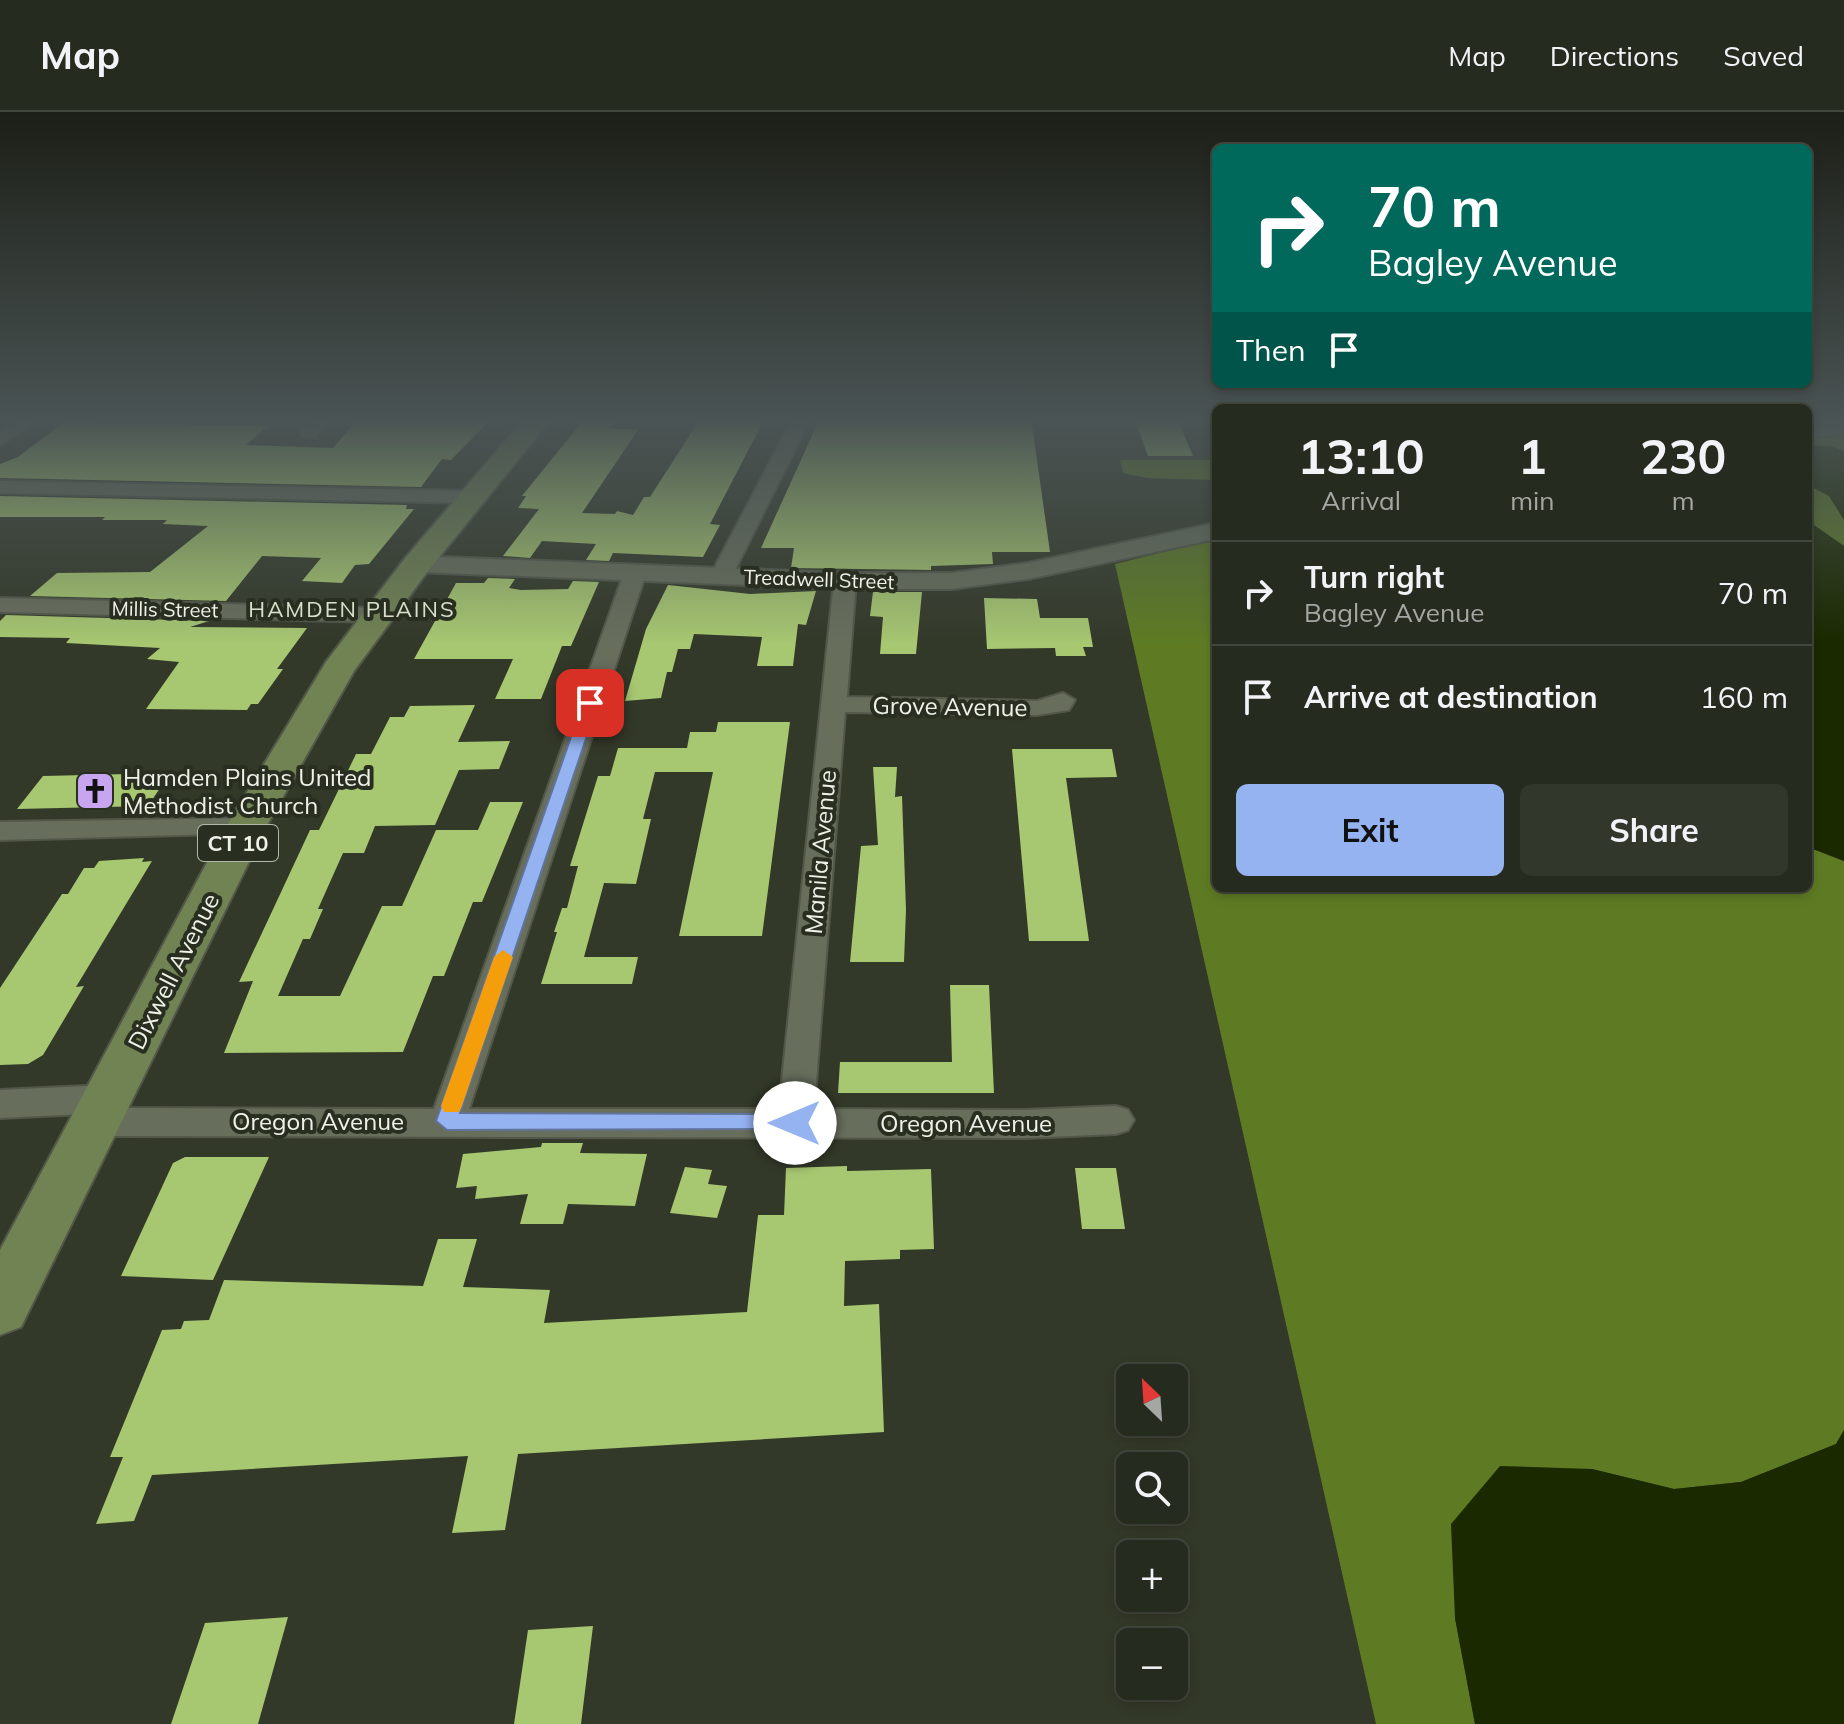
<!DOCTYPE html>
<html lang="en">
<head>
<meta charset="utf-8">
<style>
  body { margin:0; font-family:Mulish,sans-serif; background:#32372c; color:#f1f3f6; height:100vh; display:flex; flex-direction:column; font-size:30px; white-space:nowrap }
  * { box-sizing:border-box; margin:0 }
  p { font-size:26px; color:#a4a7a4 }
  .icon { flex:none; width:44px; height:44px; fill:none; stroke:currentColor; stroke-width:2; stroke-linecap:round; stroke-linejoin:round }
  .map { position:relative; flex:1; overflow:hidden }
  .panel { position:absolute; left:1212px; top:292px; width:600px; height:488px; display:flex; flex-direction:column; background:#262b1f; border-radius:12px; box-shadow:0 4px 12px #0003,0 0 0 2px #42473d }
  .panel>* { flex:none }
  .guide { position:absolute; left:1212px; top:32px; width:600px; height:244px; border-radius:12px; box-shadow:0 4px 12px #0003,0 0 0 2px #42473d; background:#00695c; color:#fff; overflow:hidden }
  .needle { width:52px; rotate:335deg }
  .tools { position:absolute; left:1116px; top:1252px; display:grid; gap:16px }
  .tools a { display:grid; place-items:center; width:72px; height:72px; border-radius:12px; background:#262b1f; box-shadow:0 4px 12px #0003,0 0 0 2px #42473d; font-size:40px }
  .pin { position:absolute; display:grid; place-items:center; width:68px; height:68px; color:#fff; margin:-34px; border-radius:16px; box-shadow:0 4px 12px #0006 }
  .me { position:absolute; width:88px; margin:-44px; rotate:270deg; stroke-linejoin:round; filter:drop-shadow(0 0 6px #0008) }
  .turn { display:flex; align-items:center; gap:28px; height:168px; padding:0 24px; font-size:36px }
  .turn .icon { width:104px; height:104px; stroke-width:2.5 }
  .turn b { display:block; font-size:56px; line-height:68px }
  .then { display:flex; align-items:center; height:76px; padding:0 24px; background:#0003; gap:16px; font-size:30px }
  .eta { display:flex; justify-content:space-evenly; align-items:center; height:136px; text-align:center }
  .eta b { font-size:48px; font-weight:700; line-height:56px }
  .cta { display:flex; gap:16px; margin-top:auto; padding:16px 24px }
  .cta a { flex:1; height:92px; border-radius:12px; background:#95b2f1; color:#111; font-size:32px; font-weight:700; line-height:92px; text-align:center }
  .cta a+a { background:#32372c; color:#f1f3f6 }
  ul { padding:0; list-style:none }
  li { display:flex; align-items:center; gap:24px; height:104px; padding:0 24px; border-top:2px solid #42473d }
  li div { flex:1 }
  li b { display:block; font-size:30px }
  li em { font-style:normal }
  header { display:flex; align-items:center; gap:48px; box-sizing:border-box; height:112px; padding:0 40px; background:#262b1f; border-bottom:2px solid #42473d }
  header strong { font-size:38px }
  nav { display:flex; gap:44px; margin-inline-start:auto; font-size:28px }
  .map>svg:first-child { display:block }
</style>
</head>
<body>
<header>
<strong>Map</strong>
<nav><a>Map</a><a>Directions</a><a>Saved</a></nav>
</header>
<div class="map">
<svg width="1844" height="1612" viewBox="0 0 1844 1612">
  <rect width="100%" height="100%" fill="#333929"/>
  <path fill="#5e7b24" d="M1829,322l15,2v110l-36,-25v-85z
    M1120,348h96v20l-69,-2 -24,-5z
    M1216,427v349h592v-41l36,14v569l-8,14 -95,38 -67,7 -82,-20 -137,149 20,106h-99l-261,-1160z"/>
  <path fill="#1b2900" d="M1808,333l22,1 14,5v69l-15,-24 -21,-11z
    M1808,409l36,25v315l-36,-14z
    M1844,1318v294h-369l-20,-106 -4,-94 49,-58 92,3 82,20 67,-7 95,-38z"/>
  <path fill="#a7c771" d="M359,306h133l-41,42 -9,-1 -21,28 -421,-9v-14l18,-7 45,-34 205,3 -22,19 87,3z
    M585,306h32l-7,10 28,2 -56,83 33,1 2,-3 16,4 11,-18h6l50,-78 64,1 -54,104 10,1 -17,32 -90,-4 -4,8 -23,-1 10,-16 -54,-3 -12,17 -27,-2 36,-47 -21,-1 8,-12h-4z
    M820,306h211l19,134h-58l1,12 -62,2v4l-140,-2 3,-20h-33z
    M1134,306h43l16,38h-45z
    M0,384l407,9 -1,4h8l-45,55 -14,1 -13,18 -40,-2 19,-23 -59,-2 -36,45 -196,-5 27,-23 93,-1 58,-46 -45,-2 4,-4h-65l3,-3h-105z
    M488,466l27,1 -6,9 12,2 47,-1 5,-8 26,1 -28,64h-9l-21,53h-46l18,-40h-99l42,-76h28z
    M668,473l82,9 66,-3 -10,34 -8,-1 -5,42h-36l5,-29 -68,-3 -4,15h-12l-6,23h-5l-6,26 -36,3 21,-72z
    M873,480h49l-6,62h-36l3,-37 -13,-1z
    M984,486l53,1 3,19h48l5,29h-10l3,9h-30l-1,-8 -68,1z
    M6,503l203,6 -19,6 117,1 -30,41h6l-25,35h-7l-4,6 -101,-1 33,-47 -32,-3 13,-11 -94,-5 4,-5 -70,-1v-16z
    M475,593l-17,37 52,-1 -11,28 -40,1 -24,55 -60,1 -11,27h-21l-25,56h5l-13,30h-7l-25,57h62l42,-90h20l34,-76h42l12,-28h33l-41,100h-9l-29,74h-11l-30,76 -179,1 29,-72 -14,1 71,-152h9l37,-76h15l19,-37h14l6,-11z
    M718,610h72l-28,214h-83l34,-164h-58l-12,47h8l-15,65 -32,-1 -20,74h54l-6,27h-91l16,-52h-3l8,-24h5l11,-42h-8l28,-90h12l8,-28h69l3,-16h26z
    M1012,637h100l5,28 -51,1 23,163h-60z
    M873,655h24l-2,30 7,-1 4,114 -2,52h-54l11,-116 17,-1z
    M170,661l-22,33 -131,3 26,-33z
    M144,746l-2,4 10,-1 -76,126 8,-1 -41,69 -15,9 -28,1v-77l62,-94h6l16,-26h10l5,-7z
    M950,873h39l5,108h-156l2,-31h112z
    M542,1031h41l-3,10 67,1 -12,52 -67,-2 -5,20h-43l8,-30 -53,5 2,-13 -21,2 7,-34 78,-7z
    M185,1045h84l-56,123 -92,-4 52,-113z
    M847,1054v5l84,-2 3,80 -34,1v9l-55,2 -1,45 35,-2 5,128 -366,22 -13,76 -53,3 16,-77 -316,19 -18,46 -38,3 27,-67h-13l52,-127 19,-1 3,-8 25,-1 15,-40 199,6 15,-47h39l-14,48 87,3 -6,33 203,-11 11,-97h26l2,-47z
    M685,1055l27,3 -4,14 19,2 -10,32 -47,-5z
    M1075,1056h41l9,61h-43z
    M288,1505l-30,107h-87l34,-101z
    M593,1514l-12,98h-67l14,-94z"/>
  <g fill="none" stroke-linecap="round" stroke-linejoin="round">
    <g stroke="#525749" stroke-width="4">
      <path id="minor" d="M21,306h20l-41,27v-13z
        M313,306h18l-16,19h-12l-3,-4z
        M793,306h18l-79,158 -11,6 -8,-1 -3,-5z
        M0,369l472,10 10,6 -10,6 -472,-10z
        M635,455l11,6 -177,536h310l55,-528 11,-6 11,6 -9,116 190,4 26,-8 12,7 -6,10 -32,5 -192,-3 -31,397 211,1 91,-4 12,4 6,10 -6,10 -12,4 -91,4 -929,-2 -12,-4 -6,-10 5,-8 -83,4v-28l108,-5 12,4 5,10 -4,9 313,1 190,-536z
        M0,486l377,10 11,7 -11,7 -377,-10z
        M246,706l10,3 4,6 -4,6 -256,7v-18z"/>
    </g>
    <g stroke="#525749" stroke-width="4">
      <path id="tertiary" d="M1844,309v14l-36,2v-14z
        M1216,411v16l-188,40 -77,10h-106l-428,-17 -9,-2 -4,-6 4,-6 9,-2 428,17h106l77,-10z"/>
    </g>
    <g stroke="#525749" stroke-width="4">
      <path id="primary" d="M525,306h27l-124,153 -74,100 -88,156 -245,500 -21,8v-85l226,-423 100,-165 80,-105z"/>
    </g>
    <use href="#minor" fill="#676e5c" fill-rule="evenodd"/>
    <use href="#tertiary" fill="#676e5c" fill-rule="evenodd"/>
    <use href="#primary" fill="#718253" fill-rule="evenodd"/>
  </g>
  <linearGradient id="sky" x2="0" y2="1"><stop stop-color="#1c1f17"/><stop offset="0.58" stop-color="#4a5454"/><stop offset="1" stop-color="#4a5454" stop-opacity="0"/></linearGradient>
  <rect width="1844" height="532" fill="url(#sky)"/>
  <path fill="#95b2f1" stroke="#61749d" stroke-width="2" d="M590,586l8,5 -138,410 335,1 11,9 -3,6 -356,1 -11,-9 147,-418z"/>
  <path fill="#f59e0b" d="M503,838l10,7 -51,149 -3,6h-15l-3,-6 53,-149z"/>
  <defs>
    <g id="church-square" transform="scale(2)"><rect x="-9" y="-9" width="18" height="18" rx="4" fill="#c8a5ef" stroke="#292f20"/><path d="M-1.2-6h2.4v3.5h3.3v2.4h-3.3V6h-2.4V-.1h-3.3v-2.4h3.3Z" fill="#111"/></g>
  </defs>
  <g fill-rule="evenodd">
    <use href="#church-square" x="95" y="679"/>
  </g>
  <g text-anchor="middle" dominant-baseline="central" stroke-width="8" stroke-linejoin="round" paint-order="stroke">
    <g font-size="20" fill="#eef2e8" stroke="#292f20">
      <text transform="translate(819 467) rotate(2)">Treadwell Street</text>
      <text transform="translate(165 497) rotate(1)">Millis Street</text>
    </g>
    <g font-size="22" letter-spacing="2" fill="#d8e0cc" stroke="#292f20">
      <text x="352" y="497">HAMDEN PLAINS</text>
    </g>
    <rect fill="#292f20" stroke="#b3b8ac" stroke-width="2" x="198" y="713" width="80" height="36" rx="6"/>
    <g font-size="22" font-weight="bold" fill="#eef2e8">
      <text x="238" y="731">CT 10</text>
    </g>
    <g font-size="24" fill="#eef2e8" stroke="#292f20">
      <text transform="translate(950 594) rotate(1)">Grove Avenue</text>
      <text transform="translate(820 740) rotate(-85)">Manila Avenue</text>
      <text transform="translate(173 859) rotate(-63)">Dixwell Avenue</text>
      <text x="318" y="1009">Oregon Avenue</text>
      <text x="966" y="1011">Oregon Avenue</text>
    </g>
    <g font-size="24" fill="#eef2e8" stroke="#292f20" text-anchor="start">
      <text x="123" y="665">Hamden Plains United<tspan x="123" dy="28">Methodist Church</tspan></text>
    </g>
  </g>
</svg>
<div class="tools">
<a><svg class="needle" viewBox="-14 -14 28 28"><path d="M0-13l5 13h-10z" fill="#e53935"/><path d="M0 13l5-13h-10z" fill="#a4a7a4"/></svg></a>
<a><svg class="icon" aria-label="search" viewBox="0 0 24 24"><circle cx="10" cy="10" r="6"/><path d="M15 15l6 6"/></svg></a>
<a>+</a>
<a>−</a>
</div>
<div class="pin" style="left:590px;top:591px;background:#d93025"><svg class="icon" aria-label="arrive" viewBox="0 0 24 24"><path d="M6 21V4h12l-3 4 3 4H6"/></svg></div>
<svg class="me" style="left:795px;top:1011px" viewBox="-20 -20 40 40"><circle r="19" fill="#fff"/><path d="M0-13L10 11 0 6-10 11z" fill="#95b2f1"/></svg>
<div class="guide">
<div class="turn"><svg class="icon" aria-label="right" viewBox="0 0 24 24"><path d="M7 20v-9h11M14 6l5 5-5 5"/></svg><div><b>70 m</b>Bagley Avenue</div></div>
<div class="then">Then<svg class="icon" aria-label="arrive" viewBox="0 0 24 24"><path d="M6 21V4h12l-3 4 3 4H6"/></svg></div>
</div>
<section class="panel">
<div class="eta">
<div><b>13:10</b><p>Arrival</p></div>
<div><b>1</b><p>min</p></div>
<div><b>230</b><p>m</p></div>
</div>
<ul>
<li><svg class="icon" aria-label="right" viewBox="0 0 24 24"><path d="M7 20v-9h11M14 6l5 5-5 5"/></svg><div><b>Turn right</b><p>Bagley Avenue</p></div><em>70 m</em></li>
<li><svg class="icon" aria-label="arrive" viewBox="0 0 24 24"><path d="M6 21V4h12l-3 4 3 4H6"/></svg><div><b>Arrive at destination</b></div><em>160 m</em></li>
</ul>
<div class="cta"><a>Exit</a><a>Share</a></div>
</section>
</div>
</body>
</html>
